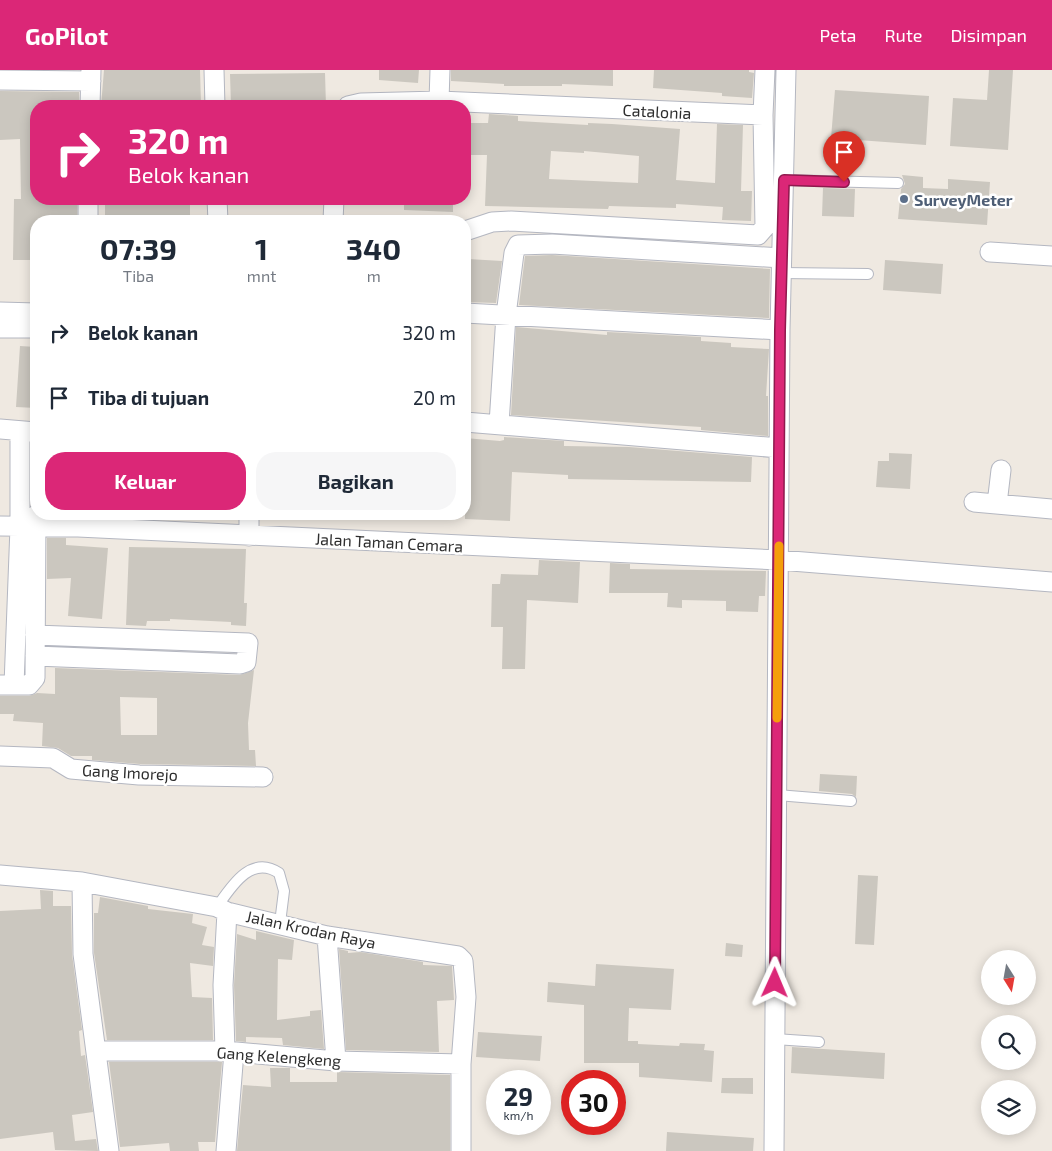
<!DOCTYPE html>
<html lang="id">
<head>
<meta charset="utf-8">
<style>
  body { margin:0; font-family:"Exo 2",sans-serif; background:#f6f6f7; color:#1f2937; height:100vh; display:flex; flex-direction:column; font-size:19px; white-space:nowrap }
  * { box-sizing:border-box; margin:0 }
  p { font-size:16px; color:#747a83 }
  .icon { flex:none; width:28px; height:28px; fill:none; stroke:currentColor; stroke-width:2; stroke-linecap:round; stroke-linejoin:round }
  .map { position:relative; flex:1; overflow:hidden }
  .drawer { position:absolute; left:30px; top:145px; width:441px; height:305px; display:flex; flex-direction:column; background:#fff; border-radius:20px; box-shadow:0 2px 12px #0003 }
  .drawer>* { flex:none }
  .banner { position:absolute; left:30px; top:30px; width:441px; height:105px; border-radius:20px; box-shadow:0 2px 12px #0003; background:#db2777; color:#fff; overflow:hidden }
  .needle { width:32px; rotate:169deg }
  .buttons { position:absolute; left:981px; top:880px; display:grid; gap:10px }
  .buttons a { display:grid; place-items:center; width:55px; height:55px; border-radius:50%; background:#fff; box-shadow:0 2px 12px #0003; font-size:25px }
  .speed { position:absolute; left:486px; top:1000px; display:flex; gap:10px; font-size:25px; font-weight:700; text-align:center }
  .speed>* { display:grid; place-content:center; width:65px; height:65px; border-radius:50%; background:#fff; box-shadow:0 2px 12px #0003; line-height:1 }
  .speed small { font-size:12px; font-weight:400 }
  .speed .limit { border:8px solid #d22; background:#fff; color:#111 }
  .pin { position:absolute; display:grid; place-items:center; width:42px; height:42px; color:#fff; margin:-51px -21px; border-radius:50% 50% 50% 0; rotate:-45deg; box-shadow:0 0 5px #0007 }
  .pin .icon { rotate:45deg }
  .me { position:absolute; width:55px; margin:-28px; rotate:1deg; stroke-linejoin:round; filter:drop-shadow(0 0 4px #0008) }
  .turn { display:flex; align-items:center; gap:18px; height:105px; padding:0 15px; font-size:22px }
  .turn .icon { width:65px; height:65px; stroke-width:2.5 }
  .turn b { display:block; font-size:35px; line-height:42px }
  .eta { display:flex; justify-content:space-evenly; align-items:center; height:85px; text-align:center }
  .eta b { font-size:30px; font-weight:700; line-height:35px }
  .primary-button { display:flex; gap:10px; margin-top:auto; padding:10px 15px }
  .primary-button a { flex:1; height:58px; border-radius:20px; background:#db2777; color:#fff; font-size:20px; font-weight:700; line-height:58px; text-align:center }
  .primary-button a+a { background:#f6f6f7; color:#1f2937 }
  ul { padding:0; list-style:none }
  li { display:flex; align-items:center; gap:15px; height:65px; padding:0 15px }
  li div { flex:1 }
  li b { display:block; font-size:19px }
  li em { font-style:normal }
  header { display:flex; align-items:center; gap:30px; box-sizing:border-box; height:70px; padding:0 25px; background:#db2777; color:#fff }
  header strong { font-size:24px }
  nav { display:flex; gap:28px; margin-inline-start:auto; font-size:18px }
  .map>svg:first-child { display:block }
</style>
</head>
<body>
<header>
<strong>GoPilot</strong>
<nav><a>Peta</a><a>Rute</a><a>Disimpan</a></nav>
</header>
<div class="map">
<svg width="1052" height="1081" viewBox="0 0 1052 1081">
  <rect width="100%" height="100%" fill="#efe9e1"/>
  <path fill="#cbc7bf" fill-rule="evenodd" d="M104,0h96l1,36h-100z
    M379,0h40l-1,13 -39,-3z
    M451,0h162v16l-51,-2v2h-58v-2l-53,-3z
    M654,0h95v2l5,1 -2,25 -30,-2v-3l-69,-5z
    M989,0h24l-5,80 -58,-4 3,-48 34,2z
    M325,3l1,33h-95l-1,-32z
    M835,20l94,6 -3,49 -95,-7z
    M0,21l79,1v14h-43v93h41v22h-41v39h-23l1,-61h7l-1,-60 -20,1z
    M489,44l29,2v5l70,4v-2l24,1 68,5 -4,51 39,3 2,-59 26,1 -2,66h11l-1,30 -29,-1 1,-13 -47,-3v4l-67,-2 -1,3 -123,-3 2,-51h-21l-1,-32h23zM551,81l33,2v-2l55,5 -1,27 -89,-4z
    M902,105l21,2v11l25,1v-10l42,3 -3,43 -89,-6 3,-30 4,-5z
    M823,118l32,1 -1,28 -32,-1z
    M105,129h79v6h6v16h-85z
    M404,129h49v13l-49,-2z
    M552,185l218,14 -1,49 -250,-13 6,-49z
    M468,189l34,2 -6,42 -30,-1z
    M885,190l58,4 -2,30 -58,-4z
    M516,257l91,8v-3l94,5v4l30,2v4l38,2 -3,47h2v40l-67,-6v-3l-190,-12z
    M20,276l16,1v61l-20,-1z
    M504,367l60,4v5l65,1 123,10 -1,25 -183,-3v-4l-56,-3 -2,49 -45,-2v-81l35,3 4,-1z
    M889,383l23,1 -2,35 -34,-2 2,-26h11z
    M47,468h19v7l42,3 -6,71 -34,-3 3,-38 -24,1z
    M129,477l117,2 -2,54h3l-1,23 -15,-1v-3l-61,-3v2h-23l-1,5 -20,-1z
    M539,490l41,2 -2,41 -51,-3 -2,69h-23l1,-42h-12l1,-43h8l1,-10 37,1z
    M610,493l20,1v5l136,2 -1,25h-6l-1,16 -32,-1v-10l-44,-1v8l-15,-1 1,-14h-59z
    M55,598l185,7 14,-5 -6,53 1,27h6l1,16 -116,-2 -48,-4v-4h-21l-13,-8 -16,-2 1,-23 -30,-2 1,-7h-14v-18h29l8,-3 18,1zM120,627l37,1v37h-36z
    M820,704l37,2 -1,21 -4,-3 -33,-3z
    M858,805l20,1 -4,69 -19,-1z
    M40,820l13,1v15h18l1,48 10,76 -3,1 2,25 4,-1 8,57 -21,3 3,26 21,-2 2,12 -43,-1 -2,-18 -53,7v-228l41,-2z
    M100,827l48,9v3l45,5 -1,9 15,4 -5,18 12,2 -1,19 -23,-3 2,34 20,1 1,42h-106l-13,-87v-40h4z
    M256,861l38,9 -2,20 -14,-1 -1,61 33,-4v-5l11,-1 3,39 -41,-4 -1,-7 -36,-1v5l-10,-1 -2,-56 3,-51 19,6z
    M726,873l17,2 -1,12 -17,-1z
    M339,879l9,2v2l12,-1 63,10v3l29,1 2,34 -17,1 2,51 -93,-2z
    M596,894l78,5 -3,41 -42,-2 -1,33h10v3l41,2 1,-3 25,1 -1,6 10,1 -2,31 -73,-5v-14h-55v-58l-37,-3 1,-20 47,4z
    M478,962l64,4 -2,25 -64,-4z
    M792,977l93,6 -1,26 -93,-6z
    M109,992h113l-7,80h-17l1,9h-29l-1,-8 -49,4z
    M270,998h20v14h47v-10l113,3v76h-213l6,-66 28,2z
    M722,1008h31v16l-32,-1z
    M667,1062l87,6 -1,13h-87z"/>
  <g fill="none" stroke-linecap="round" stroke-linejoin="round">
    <g stroke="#b4b7c1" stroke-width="12">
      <path id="service" d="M784,110l114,3
        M781,203l87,1
        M777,725l74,6
        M217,837c14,-20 34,-53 62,-34l5,18 -4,32
        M775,969l44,3"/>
    </g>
    <g stroke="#b4b7c1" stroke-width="21">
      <path id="minor" d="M214,0l1,36
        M0,10l91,1
        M439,31l1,-31
        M90,36l1,-36
        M348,36l13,-3 78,-2 324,14
        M217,129l1,22
        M88,151v-22
        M333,151l1,-22
        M465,161l27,-9 19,-1 247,14 7,-8 -2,-112 2,-45
        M990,182l62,4
        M0,242l36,1
        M465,243l315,17
        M0,258h36
        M465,352l314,26
        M499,354l7,-109 8,-62 4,-8 34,-1 229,14
        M0,359l36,3
        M974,432l78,7
        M997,434l4,-34
        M249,444v22
        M0,456l78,1 701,33 273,22
        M35,586l205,8 6,-2 2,-19 -213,-8
        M0,615h29l6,-7 1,-163
        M14,615l6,-158v-96
        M0,686l53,2 18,11 68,6 124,2
        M0,805l82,7 135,25 10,5 100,24 131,20 5,5 3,36 -5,67v87
        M82,812l1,72 26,197
        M327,866l9,125
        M96,981h129l111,10 125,3
        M225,981l-2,-66 4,-73
        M226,1081l8,-99
        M774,1081l6,-821 6,-260"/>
    </g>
    <use href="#service" stroke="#fff" stroke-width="10"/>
    <use href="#minor" stroke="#fff" stroke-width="19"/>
  </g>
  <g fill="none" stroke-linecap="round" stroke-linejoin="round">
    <g stroke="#8e194d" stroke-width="12">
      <path id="route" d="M775,913l5,-653 4,-150 60,2"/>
    </g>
    <use href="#route" stroke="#db2777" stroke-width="9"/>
    <path stroke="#f59e0b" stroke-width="9" d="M777,648l2,-172"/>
  </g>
  <circle fill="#5c6f8a" stroke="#fff" stroke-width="2" cx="904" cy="129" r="5"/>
  <g text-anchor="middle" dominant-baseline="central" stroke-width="5" stroke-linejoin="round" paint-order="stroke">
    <g font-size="16" fill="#2e2e2e" stroke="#fff">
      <text transform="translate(657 41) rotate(3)">Catalonia</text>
      <text transform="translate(389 472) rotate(3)">Jalan Taman Cemara</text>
      <text transform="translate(130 702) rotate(3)">Gang Imorejo</text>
      <text transform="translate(311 859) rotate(12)">Jalan Krodan Raya</text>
      <text transform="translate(279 986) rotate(4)">Gang Kelengkeng</text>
    </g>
    <g font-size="16" font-weight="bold" fill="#4e5e75" stroke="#fff" text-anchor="start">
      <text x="914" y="129">SurveyMeter</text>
    </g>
  </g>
</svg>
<div class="buttons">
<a><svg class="needle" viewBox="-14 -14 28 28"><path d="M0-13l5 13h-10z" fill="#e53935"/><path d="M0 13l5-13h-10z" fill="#747a83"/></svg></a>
<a><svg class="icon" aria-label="search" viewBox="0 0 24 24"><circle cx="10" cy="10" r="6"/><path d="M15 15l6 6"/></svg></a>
<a><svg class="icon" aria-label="layers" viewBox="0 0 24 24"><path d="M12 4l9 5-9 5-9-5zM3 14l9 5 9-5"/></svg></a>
</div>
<div class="speed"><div>29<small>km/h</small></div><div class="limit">30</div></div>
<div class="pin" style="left:844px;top:112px;background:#d93025"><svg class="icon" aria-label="arrive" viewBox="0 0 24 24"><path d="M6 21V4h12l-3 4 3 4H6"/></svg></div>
<svg class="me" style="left:775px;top:913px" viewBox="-20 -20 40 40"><path d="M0-17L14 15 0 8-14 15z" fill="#db2777" stroke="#fff" stroke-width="4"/></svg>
<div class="banner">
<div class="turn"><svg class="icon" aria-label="right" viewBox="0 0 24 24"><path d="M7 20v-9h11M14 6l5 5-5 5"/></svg><div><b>320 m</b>Belok kanan</div></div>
</div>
<section class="drawer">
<div class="eta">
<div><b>07:39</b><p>Tiba</p></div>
<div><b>1</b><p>mnt</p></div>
<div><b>340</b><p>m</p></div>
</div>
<ul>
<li><svg class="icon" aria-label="right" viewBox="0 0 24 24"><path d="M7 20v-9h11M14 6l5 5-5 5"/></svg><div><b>Belok kanan</b></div><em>320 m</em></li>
<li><svg class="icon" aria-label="arrive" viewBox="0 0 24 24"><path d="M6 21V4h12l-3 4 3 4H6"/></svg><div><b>Tiba di tujuan</b></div><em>20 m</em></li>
</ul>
<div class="primary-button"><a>Keluar</a><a>Bagikan</a></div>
</section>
</div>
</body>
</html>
